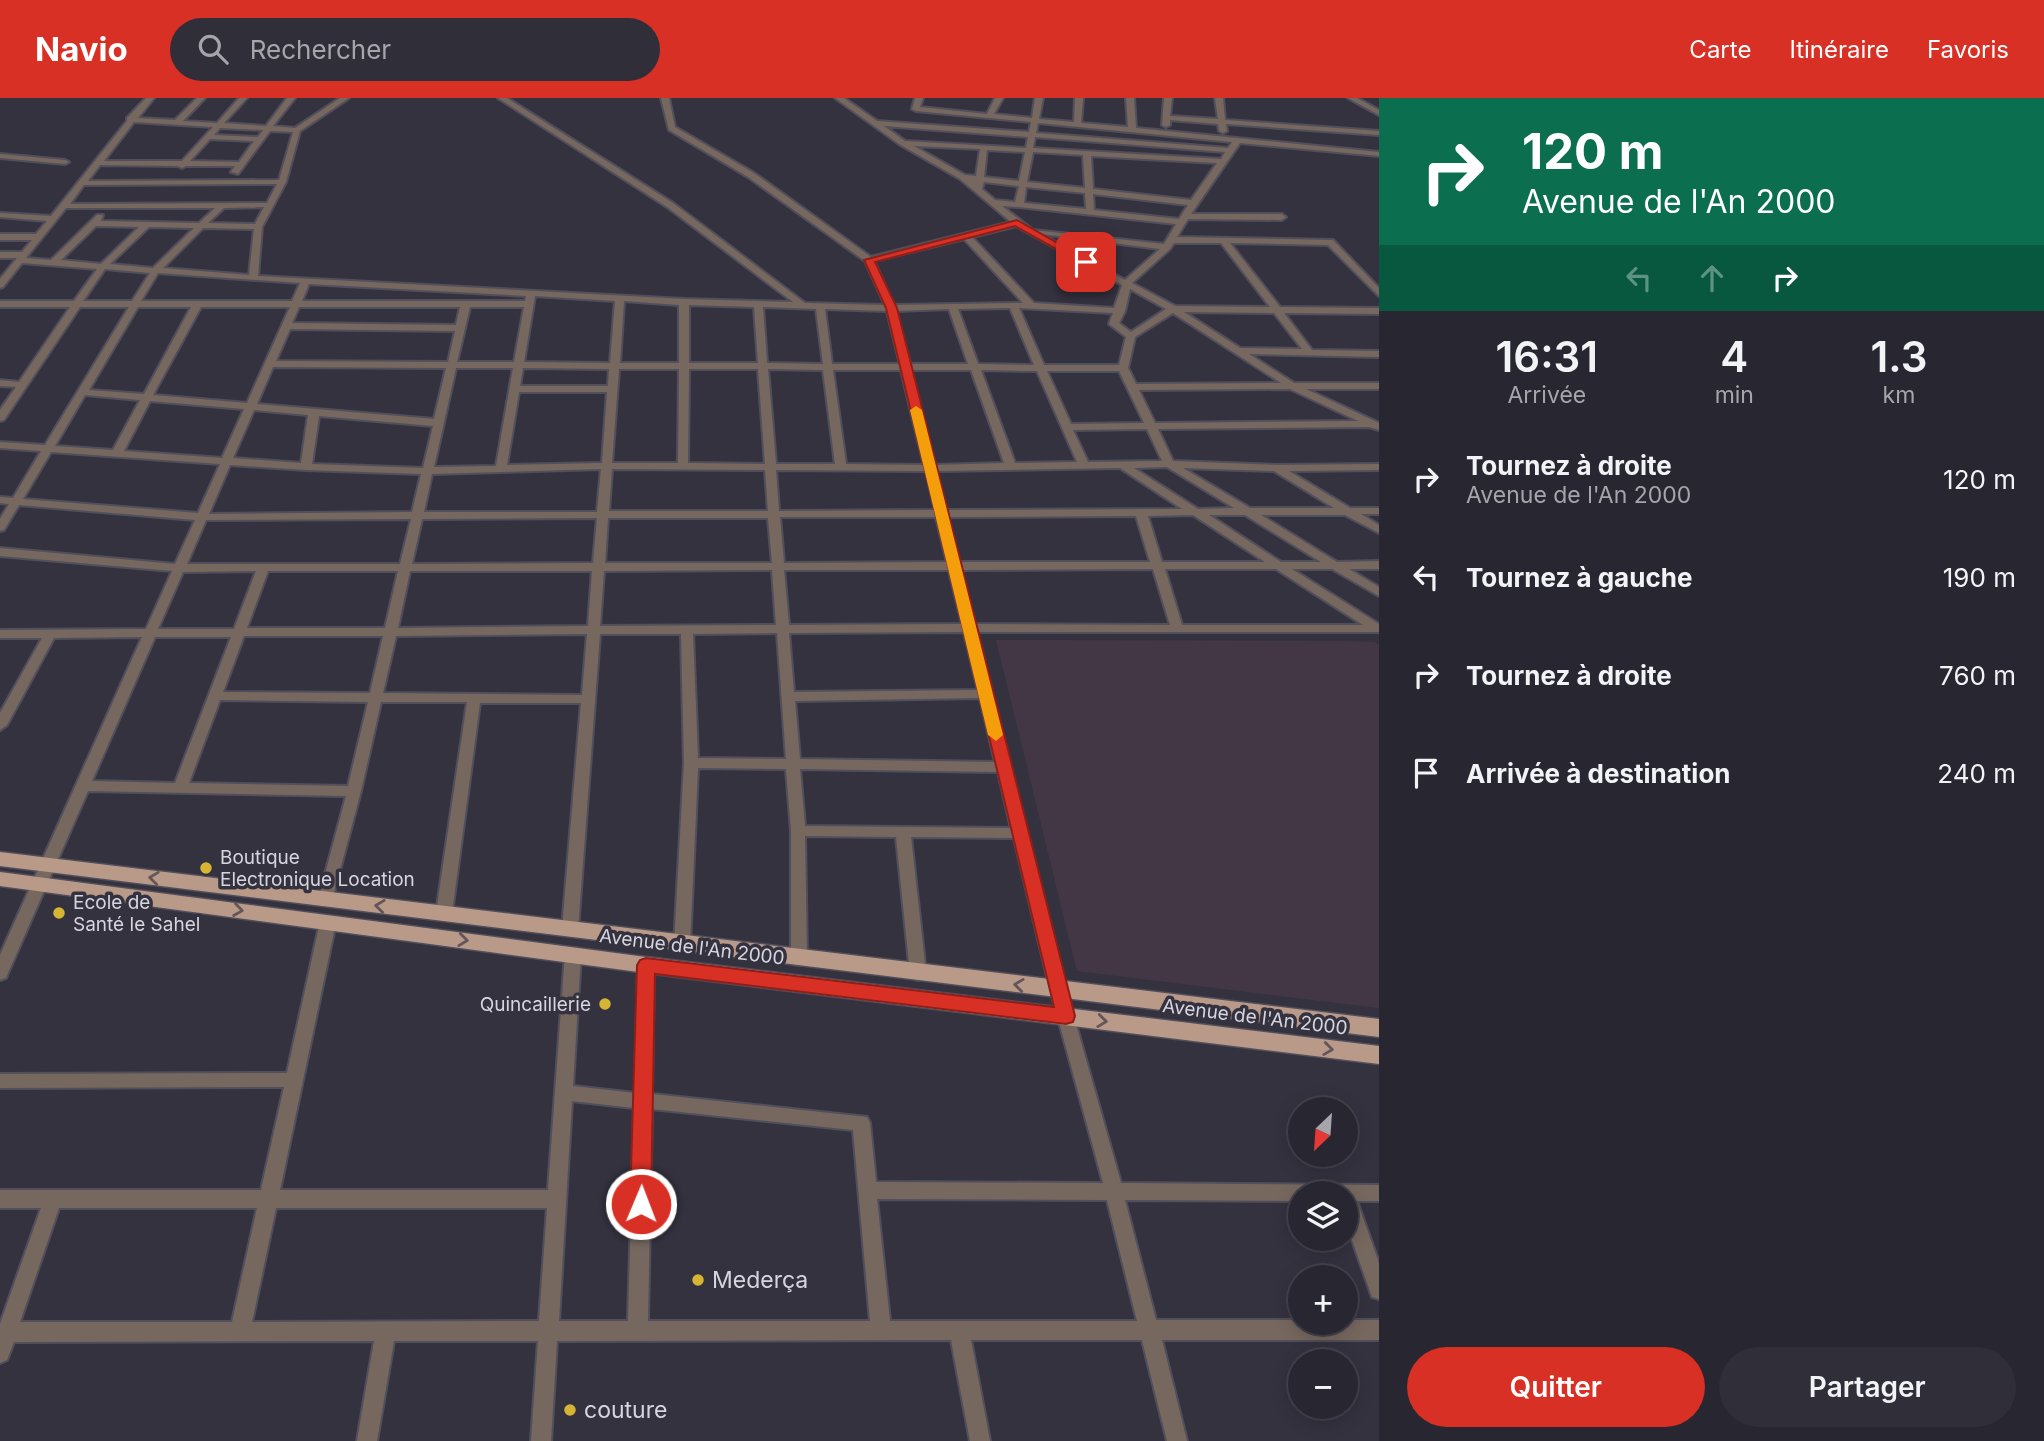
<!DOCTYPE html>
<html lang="fr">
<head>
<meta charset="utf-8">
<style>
  body { margin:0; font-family:Inter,sans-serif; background:#302e38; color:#f1f3f6; height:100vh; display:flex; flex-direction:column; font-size:26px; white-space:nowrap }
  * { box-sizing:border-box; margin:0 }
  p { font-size:23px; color:#a5a5ab }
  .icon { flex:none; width:38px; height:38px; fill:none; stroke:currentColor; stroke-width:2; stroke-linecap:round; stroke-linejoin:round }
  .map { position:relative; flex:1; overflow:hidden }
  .sheet { display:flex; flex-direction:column; background:#282630; width:665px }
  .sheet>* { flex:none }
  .banner { background:#0b6e4f; color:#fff; overflow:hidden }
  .needle { width:46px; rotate:205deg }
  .fabs { position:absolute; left:1288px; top:999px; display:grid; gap:14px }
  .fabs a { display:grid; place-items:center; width:70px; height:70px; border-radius:50%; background:#282630; box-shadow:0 4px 18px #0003,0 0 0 2px #44434c; font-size:35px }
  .pin { position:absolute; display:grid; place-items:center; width:60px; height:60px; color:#fff; margin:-30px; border-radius:14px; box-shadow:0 4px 10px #0006 }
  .me { position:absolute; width:77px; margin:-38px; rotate:1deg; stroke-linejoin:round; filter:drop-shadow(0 0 5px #0008) }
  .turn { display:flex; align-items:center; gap:24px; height:147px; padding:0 28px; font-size:32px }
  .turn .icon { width:91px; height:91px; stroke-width:2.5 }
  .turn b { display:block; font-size:49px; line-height:60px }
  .lanes { display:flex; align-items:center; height:66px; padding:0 28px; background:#0003; justify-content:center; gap:35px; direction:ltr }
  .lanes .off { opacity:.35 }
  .eta { display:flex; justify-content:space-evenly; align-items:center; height:119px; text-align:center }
  .eta b { font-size:42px; font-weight:600; line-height:49px }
  .button { display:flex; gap:14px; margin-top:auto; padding:14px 28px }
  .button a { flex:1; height:80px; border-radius:42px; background:#d93025; color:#fff; font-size:28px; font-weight:600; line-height:80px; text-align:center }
  .button a+a { background:#302e38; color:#f1f3f6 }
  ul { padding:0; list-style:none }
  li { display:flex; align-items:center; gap:21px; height:98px; padding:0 28px }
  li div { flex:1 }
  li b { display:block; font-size:26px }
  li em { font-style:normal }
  header { display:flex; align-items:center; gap:42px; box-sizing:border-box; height:98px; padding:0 35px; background:#d93025; color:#fff }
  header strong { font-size:33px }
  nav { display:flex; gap:38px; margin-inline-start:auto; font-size:24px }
  .search { width:490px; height:63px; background:#302e38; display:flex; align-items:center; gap:18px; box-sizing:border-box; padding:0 24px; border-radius:38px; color:#a5a5ab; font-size:26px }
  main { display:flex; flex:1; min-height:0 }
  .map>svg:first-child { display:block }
</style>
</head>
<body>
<header>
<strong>Navio</strong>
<div class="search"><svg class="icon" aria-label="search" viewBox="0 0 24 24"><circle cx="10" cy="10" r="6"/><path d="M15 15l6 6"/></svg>Rechercher</div>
<nav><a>Carte</a><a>Itinéraire</a><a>Favoris</a></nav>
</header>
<main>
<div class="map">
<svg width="1379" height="1343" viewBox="0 0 1379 1343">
  <rect width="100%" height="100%" fill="#353240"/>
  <path fill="#443745" d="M996,542l343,1 35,1 5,3v363l-302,-37z"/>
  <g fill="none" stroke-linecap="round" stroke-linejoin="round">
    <g stroke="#524f5c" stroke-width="4">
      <path id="minor" d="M146,0h8l-16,20 37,2 22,-22h8l-22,23 34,2 22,-25h8l-23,25 42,3 21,-28h8l-22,28 22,2 45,-30h9l-49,33 -14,51 -24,45 -4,49 426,23 109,3 -126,-95 -169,-109h9l166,105 132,100 80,2 -20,-44 -117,-84 -79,-47 -8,-32h8l6,29 79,46 117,84 140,-35 -51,-43 -61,-35 -64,-46h9l33,23 152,11 2,-10 -115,-11 -4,-2 3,-11h8l-3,9 67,7 8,-16h8l-9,16 38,4 3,-20h8l-4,21 35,3 1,-24h8l-2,25 47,4 -2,-29h8l2,30 243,24v4l-139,-13 -49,71h91l4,3 -4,3 -94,-1 -11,18 156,3 46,48v8l-51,-51 -98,-2 50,64 99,1v6l-95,-1 28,37 67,1v6l-130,-3 45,29h85v6h-73l73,34v7l-10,-3 -211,2 15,32 103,4 103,-1v6l-90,1 61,37h29v6h-18l18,11v8l-34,-18h-84l76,47 42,-1v8h-30l30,18v9l-47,-27h-40l87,55v8h-402l89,357 55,194 258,2v16h-22l22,62v36l-7,-2 -26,-74v-29h-46v7l-175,-1 31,120h144v3h46v-3h33v20h-217l25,101h-20l-25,-101h-171l19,101h-20l-19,-101 -394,1 -6,100h-20l7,-100h-144l-17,100h-20l17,-100 -360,1 -7,18 -7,3v-39l41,-116h-41v-18h261l23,-103 -284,1v-14l287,-1 33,-151 2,-4 6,-2 6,2 2,4 -56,268h268l17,-236 2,-5 6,-1 6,1 2,5 -8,132 62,7 3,-128 2,-5 6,-1 6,1 2,5 -2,129 215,23 3,6 6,59 227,1 -53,-194 -36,-151 -103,-1 15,136 -2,5 -6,2 -6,-2 -2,-5 -14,-136 -91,-1 2,123 -2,5 -6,1 -6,-1 -2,-5v-128l-5,-62 -88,-1 -8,177 -2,4 -6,2 -6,-2 -2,-4 10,-182 -3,-129h-81l-22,295 -2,4 -6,2 -6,-2 -2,-4 19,-226h-101l-28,210 -3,4 -5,2 -5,-2 -3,-4 31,-211h-86l-20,89 -30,113h-10l-3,-4 28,-104 -258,-5 -80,182 -2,5 -6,2v-25l142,-318 -88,1 -47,87 -7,5v-17l42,-75h-42v-8l146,-1 26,-58 -172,-15v-8l175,16 20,-44 -176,-15 -15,25 -4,1v-12l9,-15 -9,-1v-6l13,1 28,-47 -41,-3v-6l45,3 84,-138h-49l-76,113 -4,1v-11l16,-23 -16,-1v-6l19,2 51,-75h-70v-6h74l23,-32 -75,-6 -19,24 -3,1v-9l17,-21h-17v-6h22l10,-12h-32v-6h36l11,-13 -47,-4v-4l51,3 76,-95v-3zM134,24l79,5 -31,34h-78zM1038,25l194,19 -4,6 -192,-15zM884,28l144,11 -2,11 -121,-7zM220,30l43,2 -5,7 -44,-2zM270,33l23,1 -14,48 -191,1 12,-16 78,1 4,2 4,-2h49l-4,6 7,2zM1035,39l190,15 -4,7 -188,-11zM210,41l44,2 -15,21 -49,-1zM914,48l66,3 -4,27 -11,-1zM987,52l38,2 -6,29 -35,-4zM1033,54l50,3 2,33 -58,-6zM1091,58l126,7 -26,37 -98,-11zM984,84l35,4 -4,16 -20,-2 -13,-11zM277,86l-10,19 -197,1 14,-19zM1026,89l59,6 1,16 -62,-6zM1093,96l95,11 -9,14 -85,-9zM1002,108l17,1 157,17 -12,20 -131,-14zM264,109l-9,17 -47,-1 16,-15zM66,110h149l-16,15 -98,-2 2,-6h-6l-46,45 -25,-2zM96,128l43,1 -38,37 -40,-4zM1016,128l106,59 -8,23 -80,-5 -62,-66zM149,129l45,1 -41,40 -43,-4zM203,130l51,1 -5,46 -86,-7zM1041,136l119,15 -35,31zM964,141l59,64 -129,2 -20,-44zM1174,145h47l49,64 -95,-1 -43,-23 38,-34zM105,171l45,4 -18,28h-49zM158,175l142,10 -8,18h-151zM309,186l217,12 -1,5h-223zM1130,191l36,20 -35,23 -12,-9 6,-12zM535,198l80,5 -5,62 -86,-1zM624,203l55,4v58h-59zM689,207l65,2 4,56h-69zM138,209h53l-47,87 -55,-4zM201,209h89l-43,96 -94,-8zM299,209h161l-4,18 -164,-2zM470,209h54l-10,55h-57zM763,209l53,2 7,55 -56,-1zM1010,210l24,57 -56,-1 -20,-55zM1019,210l94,5 -4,11 17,13 -7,28h-75zM825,211l62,2 13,53h-68zM949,211l19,55h-58l-14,-53zM1184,214l90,1 28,36 -62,-1zM1173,215l108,70 -145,1 -8,-16 7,-31zM290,231l165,2 -7,31 -172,-1zM273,269l173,1 -12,51 -177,-15zM456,270h57l-17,98 -62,1zM523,270l86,1 -1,17h-88zM619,271h60l-1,94h-66zM689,271h69l7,95 -77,-1zM768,271l55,1 12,94h-59zM833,272h68l23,95 -78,-1zM911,272h60l33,93 -69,2zM981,272l56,1 40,91 -62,1zM1047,273h72l25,52 -73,1zM1290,291l68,32 -203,2 -16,-33zM519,294h88l-5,71 -95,2zM85,297l55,5 -27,50 -58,-4zM150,303l94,8 -22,49 -98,-7zM254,312l54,5 -7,48 -68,-5zM319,318l114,10 -10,42 -111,-4zM1147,331l15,32 -74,1 -15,-32zM51,354l169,12 -22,49 -175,-14zM230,367l76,5 115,4 -9,38 -203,2zM1167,369l67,41 -36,1 -64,-41zM1120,370l62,41 -236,1 -10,-39zM1183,370l91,3 60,37h-84zM601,371l-4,43h-173l8,-38zM612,371l153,1 3,41h-159zM776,372l150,1 9,39 -156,1zM1193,417l72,47h-103l-14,-46zM1209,417h36l76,47h-40zM1136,418l14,46h-191l-11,-45zM780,419h156l11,45 -163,1zM597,420l-4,45 -181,1 10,-45zM608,420h160l4,45h-167zM411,421l-11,45h-213l19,-44zM1153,471l17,56 -195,-1 -14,-54zM1165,471h111l87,56h-181zM772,472l4,55 -176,1 4,-55zM784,472h165l13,54 -173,1zM256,473l-22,58h-76l25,-57zM268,473h130l-13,57h-138zM410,473h182l-4,55 -190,2zM964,534l14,58 -184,2 -5,-59zM777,535l9,126 -88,-1 -5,-124zM587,536l-5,61 -199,-2 13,-57zM244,538h139l-13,57 -147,-1zM155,539h76l-56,146 -83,-2zM980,600l15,64 -195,-3 -5,-58zM220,602l148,2 -20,84 -159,-3zM800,671l198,3 13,56 -206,-2zM572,1003l62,7 -6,213h-69zM652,1011l201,21 17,191h-222zM877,1101l230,1 30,121h-247zM59,1110h198l-25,114h-212zM276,1110h271l-8,113 -287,1z
        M1164,0h8l-2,18 48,3 -3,-21h8l2,22 154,11v4l-153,-11 1,7 -4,2 -4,-2 -1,-7 -48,-4v5l-4,2 -4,-2z
        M1348,0h9l22,12v5z
        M0,56l65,6 4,2 -4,2 -65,-6z"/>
    </g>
    <g stroke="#524f5c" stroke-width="3">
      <path id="major" d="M0,754l1379,167v18l-1379,-171z
        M0,774l646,85 733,89v18l-733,-91 -646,-87z"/>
    </g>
    <use href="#minor" fill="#77685f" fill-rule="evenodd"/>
    <use href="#major" fill="#b99a88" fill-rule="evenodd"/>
  </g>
  <defs><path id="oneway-chevron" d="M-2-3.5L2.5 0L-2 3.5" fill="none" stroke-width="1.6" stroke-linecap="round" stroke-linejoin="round" transform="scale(1.75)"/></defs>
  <g stroke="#635659">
    <use href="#oneway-chevron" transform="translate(154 780) rotate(-173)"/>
    <use href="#oneway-chevron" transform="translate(380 808) rotate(-173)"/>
    <use href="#oneway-chevron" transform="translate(238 812) rotate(8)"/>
    <use href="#oneway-chevron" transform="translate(463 842) rotate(7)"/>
    <use href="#oneway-chevron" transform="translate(1019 887) rotate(-173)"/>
    <use href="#oneway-chevron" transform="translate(1102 923) rotate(7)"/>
    <use href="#oneway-chevron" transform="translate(1328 951) rotate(7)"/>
  </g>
  <path fill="#d93025" stroke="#8d1f18" stroke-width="2" d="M1017,122l74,42 -8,2 -68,-38 -140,36 22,46 178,708 -2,6 -7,2 -411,-50 -4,230 -3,7 -7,2 -8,-2 -3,-7 7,-239 3,-5 6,-2 408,49 -168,-699 -22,-48z"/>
  <path fill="#f59e0b" d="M916,308l6,4 81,325 -7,6 -8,-6 -78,-325z"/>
  <g fill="#d6b534" stroke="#353240" stroke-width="2.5">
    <circle cx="206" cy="770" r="7"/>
    <circle cx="59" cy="815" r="7"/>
    <circle cx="605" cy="906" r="7"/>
    <circle cx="698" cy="1182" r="7"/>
    <circle cx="570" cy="1312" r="7"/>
  </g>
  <g text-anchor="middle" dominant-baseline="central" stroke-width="7" stroke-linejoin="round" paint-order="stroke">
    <g font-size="19" fill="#d6d5de" stroke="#353240" text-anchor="start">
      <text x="220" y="759">Boutique<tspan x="220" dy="22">Electronique Location</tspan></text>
      <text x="73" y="804">Ecole de<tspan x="73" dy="22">Santé le Sahel</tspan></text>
      <text x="591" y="906" text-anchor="end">Quincaillerie</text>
    </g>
    <g font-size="19" fill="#d6d5de" stroke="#353240">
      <text transform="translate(692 849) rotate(7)">Avenue de l'An 2000</text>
      <text transform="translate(1255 919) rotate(7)">Avenue de l'An 2000</text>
    </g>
    <g font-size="23" fill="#d6d5de" stroke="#353240" text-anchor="start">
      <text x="712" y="1182">Mederça</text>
      <text x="584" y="1312">couture</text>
    </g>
  </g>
</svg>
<div class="fabs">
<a><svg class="needle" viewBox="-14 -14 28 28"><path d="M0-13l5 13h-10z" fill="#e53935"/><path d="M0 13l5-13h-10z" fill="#a5a5ab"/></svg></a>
<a><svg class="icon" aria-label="layers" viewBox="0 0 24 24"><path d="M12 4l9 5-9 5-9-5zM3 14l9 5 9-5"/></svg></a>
<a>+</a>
<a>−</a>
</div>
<div class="pin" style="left:1086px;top:164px;background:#d93025"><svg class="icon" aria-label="arrive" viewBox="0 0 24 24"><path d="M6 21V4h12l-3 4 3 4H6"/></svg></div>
<svg class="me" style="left:641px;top:1106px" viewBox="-20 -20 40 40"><circle r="17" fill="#d93025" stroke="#fff" stroke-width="3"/><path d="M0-11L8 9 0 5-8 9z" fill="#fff"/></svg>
</div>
<section class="sheet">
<div class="banner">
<div class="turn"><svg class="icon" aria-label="right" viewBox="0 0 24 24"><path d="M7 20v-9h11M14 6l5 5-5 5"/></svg><div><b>120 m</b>Avenue de l'An 2000</div></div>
<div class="lanes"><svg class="icon off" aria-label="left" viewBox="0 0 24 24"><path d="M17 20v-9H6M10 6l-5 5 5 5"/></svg><svg class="icon off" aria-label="ahead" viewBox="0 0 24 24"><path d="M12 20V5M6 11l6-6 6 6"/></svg><svg class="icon" aria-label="right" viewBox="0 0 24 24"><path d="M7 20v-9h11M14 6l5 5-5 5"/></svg></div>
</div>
<div class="eta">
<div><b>16:31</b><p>Arrivée</p></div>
<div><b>4</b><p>min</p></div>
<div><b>1.3</b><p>km</p></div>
</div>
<ul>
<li><svg class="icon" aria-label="right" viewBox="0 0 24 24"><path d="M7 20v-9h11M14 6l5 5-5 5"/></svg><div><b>Tournez à droite</b><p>Avenue de l'An 2000</p></div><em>120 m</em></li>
<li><svg class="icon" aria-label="left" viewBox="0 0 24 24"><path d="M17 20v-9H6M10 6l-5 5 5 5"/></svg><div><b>Tournez à gauche</b></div><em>190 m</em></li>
<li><svg class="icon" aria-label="right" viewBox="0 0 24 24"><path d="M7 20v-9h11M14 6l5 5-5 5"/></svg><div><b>Tournez à droite</b></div><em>760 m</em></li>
<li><svg class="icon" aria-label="arrive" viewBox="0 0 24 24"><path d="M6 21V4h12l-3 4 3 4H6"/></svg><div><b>Arrivée à destination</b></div><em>240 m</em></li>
</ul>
<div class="button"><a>Quitter</a><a>Partager</a></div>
</section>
</main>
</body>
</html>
